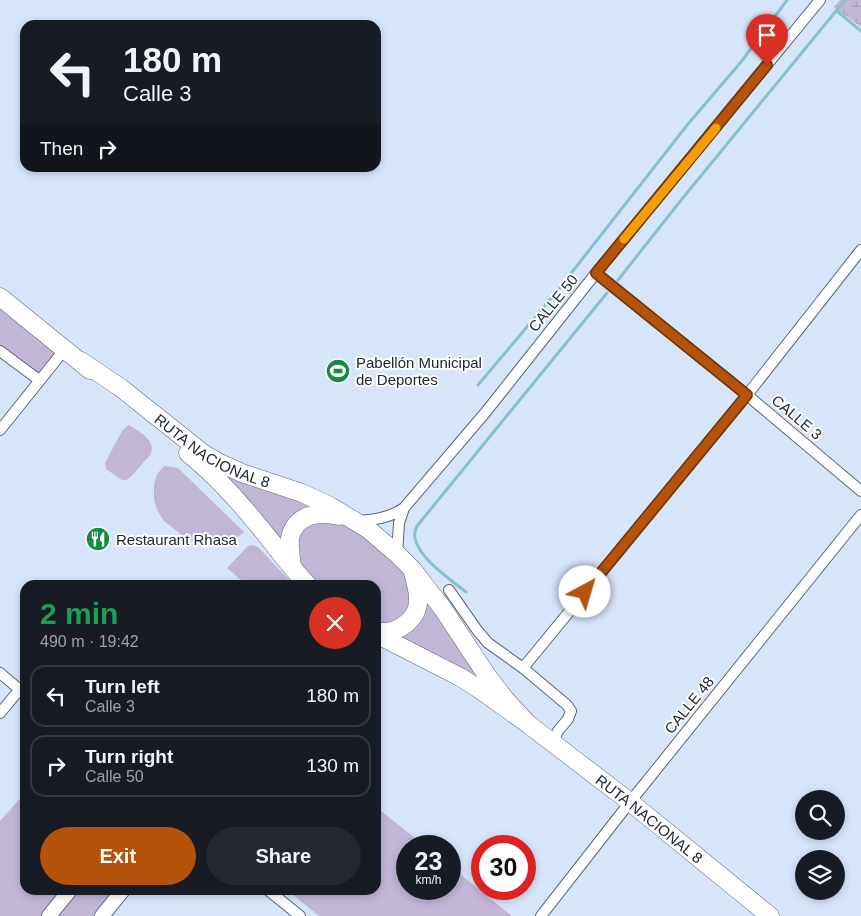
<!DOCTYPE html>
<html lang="en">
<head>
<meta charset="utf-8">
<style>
  body { margin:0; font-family:Helvetica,sans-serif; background:#242831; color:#f1f3f6; height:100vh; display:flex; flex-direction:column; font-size:19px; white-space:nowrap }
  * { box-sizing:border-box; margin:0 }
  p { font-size:16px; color:#9ea1a6 }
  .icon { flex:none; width:28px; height:28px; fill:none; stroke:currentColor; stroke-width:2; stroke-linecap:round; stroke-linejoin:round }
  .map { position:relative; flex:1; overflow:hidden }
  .panel { position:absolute; left:20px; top:580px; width:361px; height:315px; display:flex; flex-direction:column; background:#171b24; border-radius:15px; box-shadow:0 2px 8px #0003 }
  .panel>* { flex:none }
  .guide { position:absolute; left:20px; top:20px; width:361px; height:152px; border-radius:15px; box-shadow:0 2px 8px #0003; background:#171b24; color:#f1f3f6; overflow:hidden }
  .controls { position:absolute; left:795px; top:790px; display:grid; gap:10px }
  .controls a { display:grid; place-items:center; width:50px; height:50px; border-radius:50%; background:#171b24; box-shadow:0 2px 8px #0003; font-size:25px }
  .speed { position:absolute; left:396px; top:835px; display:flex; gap:10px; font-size:25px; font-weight:700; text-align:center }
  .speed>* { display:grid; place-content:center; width:65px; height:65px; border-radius:50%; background:#171b24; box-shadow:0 2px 8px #0003; line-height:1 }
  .speed small { font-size:12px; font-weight:400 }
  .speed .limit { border:8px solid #d22; background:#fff; color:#111 }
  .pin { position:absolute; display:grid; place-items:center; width:42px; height:42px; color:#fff; margin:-51px -21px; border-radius:50% 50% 50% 0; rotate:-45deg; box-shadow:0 0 5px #0007 }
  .pin .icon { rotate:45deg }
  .me { position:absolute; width:55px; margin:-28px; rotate:39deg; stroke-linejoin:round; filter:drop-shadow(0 0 4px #0008) }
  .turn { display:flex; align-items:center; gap:18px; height:105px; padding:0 20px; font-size:22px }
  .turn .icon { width:65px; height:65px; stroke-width:2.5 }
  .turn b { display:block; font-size:35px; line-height:42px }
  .then { display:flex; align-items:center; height:48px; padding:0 20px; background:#0003; gap:10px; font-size:19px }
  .round { display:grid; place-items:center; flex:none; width:52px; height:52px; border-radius:26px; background:#242831 }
  .head { display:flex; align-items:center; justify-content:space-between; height:85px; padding:0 20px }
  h1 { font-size:30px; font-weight:700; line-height:38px; color:#1e9e55 }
  .cta { display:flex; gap:10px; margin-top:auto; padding:10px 20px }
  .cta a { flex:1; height:58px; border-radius:30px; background:#b45309; color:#fff; font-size:20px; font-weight:700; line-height:58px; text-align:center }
  .cta a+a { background:#242831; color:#f1f3f6 }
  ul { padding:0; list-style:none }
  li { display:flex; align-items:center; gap:15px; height:62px; margin:0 10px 8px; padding:0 10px; border:2px solid #363941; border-radius:15px }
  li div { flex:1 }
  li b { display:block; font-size:19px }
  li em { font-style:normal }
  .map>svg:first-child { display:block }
</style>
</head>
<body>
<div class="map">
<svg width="861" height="916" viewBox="0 0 861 916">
  <defs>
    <pattern id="wetland-marsh" width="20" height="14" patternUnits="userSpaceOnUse" patternTransform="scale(1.25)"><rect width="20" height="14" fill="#c2b6d7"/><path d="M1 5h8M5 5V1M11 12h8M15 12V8" fill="none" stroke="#a69cb9"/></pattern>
  </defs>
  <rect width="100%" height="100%" fill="#d7e5fb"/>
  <path fill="#c2b6d7" d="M0,304l63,49 -24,27 -39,-29z
    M128,425c10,5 28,15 23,28 -1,4 -6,7 -8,10 -5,6 -10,12 -16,17h-5l-16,-11 -1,-6 17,-32z
    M164,466l14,2 66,64 -10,8 -10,6 -25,-2 -16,-8 -9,-7 -10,-8 -7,-11 -3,-11v-14l3,-11z
    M217,468l99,38 -35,43z
    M315,520c7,1 16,1 24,3 24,6 51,36 69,53l3,30 -5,9 -12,9 -18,1v-40h-56l-15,-15 -9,-15 2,-22z
    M253,545l5,2 31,33 3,5h-45l-20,-17 21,-22z
    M426,597l55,83 -82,-42c21,-10 22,-21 27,-41z
    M25,793v97h40l-21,26h-44v-95z
    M376,807l49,39h-17v43h42v-23l62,50h-193l-32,-26h89z
    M76,890h40l-21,26h-40z"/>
  <path fill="url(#wetland-marsh)" d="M840,0h21v27l-27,-20z"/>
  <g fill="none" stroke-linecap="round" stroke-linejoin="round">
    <path stroke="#87c1d0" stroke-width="3" d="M837,11l24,20
      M618,280l64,-81 163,-199
      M478,385l80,-95 130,-166 53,-62 46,-62
      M466,592c-16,-13 -47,-33 -51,-54 -1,-4 0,-8 2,-12l190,-233"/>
    <g stroke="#5a6779" stroke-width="12">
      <path id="street" d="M596,273l151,122 114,96
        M0,351l39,29
        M0,430l65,-81
        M357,521c16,-1 33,-3 47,-13l81,-95 111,-140 224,-273
        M397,554l2,-31 5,-15
        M449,590l28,40 11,13 35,25 44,37 4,6 -3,8 -10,12 -6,12
        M523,668l224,-273 114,-145
        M0,673l25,21
        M0,713l20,-24
        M268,890l32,26
        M541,916l89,-114 231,-287"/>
    </g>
    <g stroke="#5a6779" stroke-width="16">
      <path id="secondary" d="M49,916l21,-26
        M102,916l21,-26"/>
    </g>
    <g stroke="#5a6779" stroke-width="19">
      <g id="highway">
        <path d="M0,297l90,73"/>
        <path id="s1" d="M81,361l40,27 83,66 18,10 20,9 60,20 28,13 38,23 29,25 16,16 30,39 45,68 17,22 23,25"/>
        <path d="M188,453c26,21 49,46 70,72 17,20 32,42 50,60"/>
        <path d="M292,566c-1,-9 -3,-19 -2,-28 5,-24 29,-27 49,-22"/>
        <path d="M376,631c18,5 39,-9 42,-27 1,-10 -2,-21 -5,-31"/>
        <path id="s2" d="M376,634l84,43 16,10 52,37 102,78 140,114"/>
      </g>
    </g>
    <use href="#street" stroke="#fff" stroke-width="10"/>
    <use href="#secondary" stroke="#fff" stroke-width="14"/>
    <use href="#highway" stroke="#fff" stroke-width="18"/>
  </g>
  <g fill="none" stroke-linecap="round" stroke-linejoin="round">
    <g stroke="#753606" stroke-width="12">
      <path id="route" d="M585,592l162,-197 -151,-122 171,-208"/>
    </g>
    <use href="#route" stroke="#b45309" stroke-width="9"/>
    <path stroke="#f59e0b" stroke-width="9" d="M624,239l92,-111"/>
  </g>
  <defs>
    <g id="stadium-disc" transform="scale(1.25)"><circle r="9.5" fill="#188a42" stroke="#fff"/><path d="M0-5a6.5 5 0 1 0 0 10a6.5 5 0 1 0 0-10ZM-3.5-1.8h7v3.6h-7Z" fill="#fff"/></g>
    <g id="restaurant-disc" transform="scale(1.25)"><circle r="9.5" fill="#188a42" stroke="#fff"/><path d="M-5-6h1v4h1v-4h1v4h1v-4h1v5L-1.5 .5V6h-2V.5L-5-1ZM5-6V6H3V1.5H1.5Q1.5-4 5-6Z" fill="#fff"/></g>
  </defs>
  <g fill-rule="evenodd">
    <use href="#stadium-disc" x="338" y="371"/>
    <use href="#restaurant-disc" x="98" y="539"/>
  </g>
  <g text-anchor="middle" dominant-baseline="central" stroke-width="4" stroke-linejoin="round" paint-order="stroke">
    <g font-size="15" fill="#222830" stroke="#fff">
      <text transform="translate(553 303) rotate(-51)">CALLE 50</text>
      <text transform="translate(797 417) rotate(40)">CALLE 3</text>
      <text stroke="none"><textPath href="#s1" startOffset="160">RUTA NACIONAL 8</textPath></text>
      <text transform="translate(689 705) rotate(-51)">CALLE 48</text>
      <text stroke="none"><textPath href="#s2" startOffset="331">RUTA NACIONAL 8</textPath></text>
    </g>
    <g font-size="15" fill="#222830" stroke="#fff" text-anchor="start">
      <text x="356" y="362">Pabellón Municipal<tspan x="356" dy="17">de Deportes</tspan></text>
      <text x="116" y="539">Restaurant Rhasa</text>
    </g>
  </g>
</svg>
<div class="controls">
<a><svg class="icon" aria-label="search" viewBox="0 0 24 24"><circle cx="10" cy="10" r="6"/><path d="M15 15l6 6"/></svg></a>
<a><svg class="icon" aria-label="layers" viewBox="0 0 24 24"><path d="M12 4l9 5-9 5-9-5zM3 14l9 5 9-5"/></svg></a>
</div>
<div class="speed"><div>23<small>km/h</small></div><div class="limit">30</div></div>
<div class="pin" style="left:767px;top:65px;background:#d93025"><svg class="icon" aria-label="arrive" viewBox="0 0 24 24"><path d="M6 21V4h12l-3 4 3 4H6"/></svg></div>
<svg class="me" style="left:585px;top:592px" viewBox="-20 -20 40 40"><circle r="19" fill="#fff"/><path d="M0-13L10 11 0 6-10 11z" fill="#b45309"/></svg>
<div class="guide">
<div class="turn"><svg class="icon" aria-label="left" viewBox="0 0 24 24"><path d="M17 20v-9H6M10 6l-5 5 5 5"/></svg><div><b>180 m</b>Calle 3</div></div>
<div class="then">Then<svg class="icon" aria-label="right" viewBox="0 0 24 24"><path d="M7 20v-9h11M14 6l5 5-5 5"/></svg></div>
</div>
<section class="panel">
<div class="head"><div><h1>2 min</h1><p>490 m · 19:42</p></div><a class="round" style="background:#d93025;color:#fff"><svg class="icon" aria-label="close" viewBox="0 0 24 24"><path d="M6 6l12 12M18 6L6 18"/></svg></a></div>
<ul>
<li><svg class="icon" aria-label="left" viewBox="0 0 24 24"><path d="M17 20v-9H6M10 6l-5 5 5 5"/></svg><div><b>Turn left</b><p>Calle 3</p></div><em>180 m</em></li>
<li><svg class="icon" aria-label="right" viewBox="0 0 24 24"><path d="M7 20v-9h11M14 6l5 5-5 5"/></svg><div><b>Turn right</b><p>Calle 50</p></div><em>130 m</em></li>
</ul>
<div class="cta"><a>Exit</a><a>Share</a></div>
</section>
</div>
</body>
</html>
